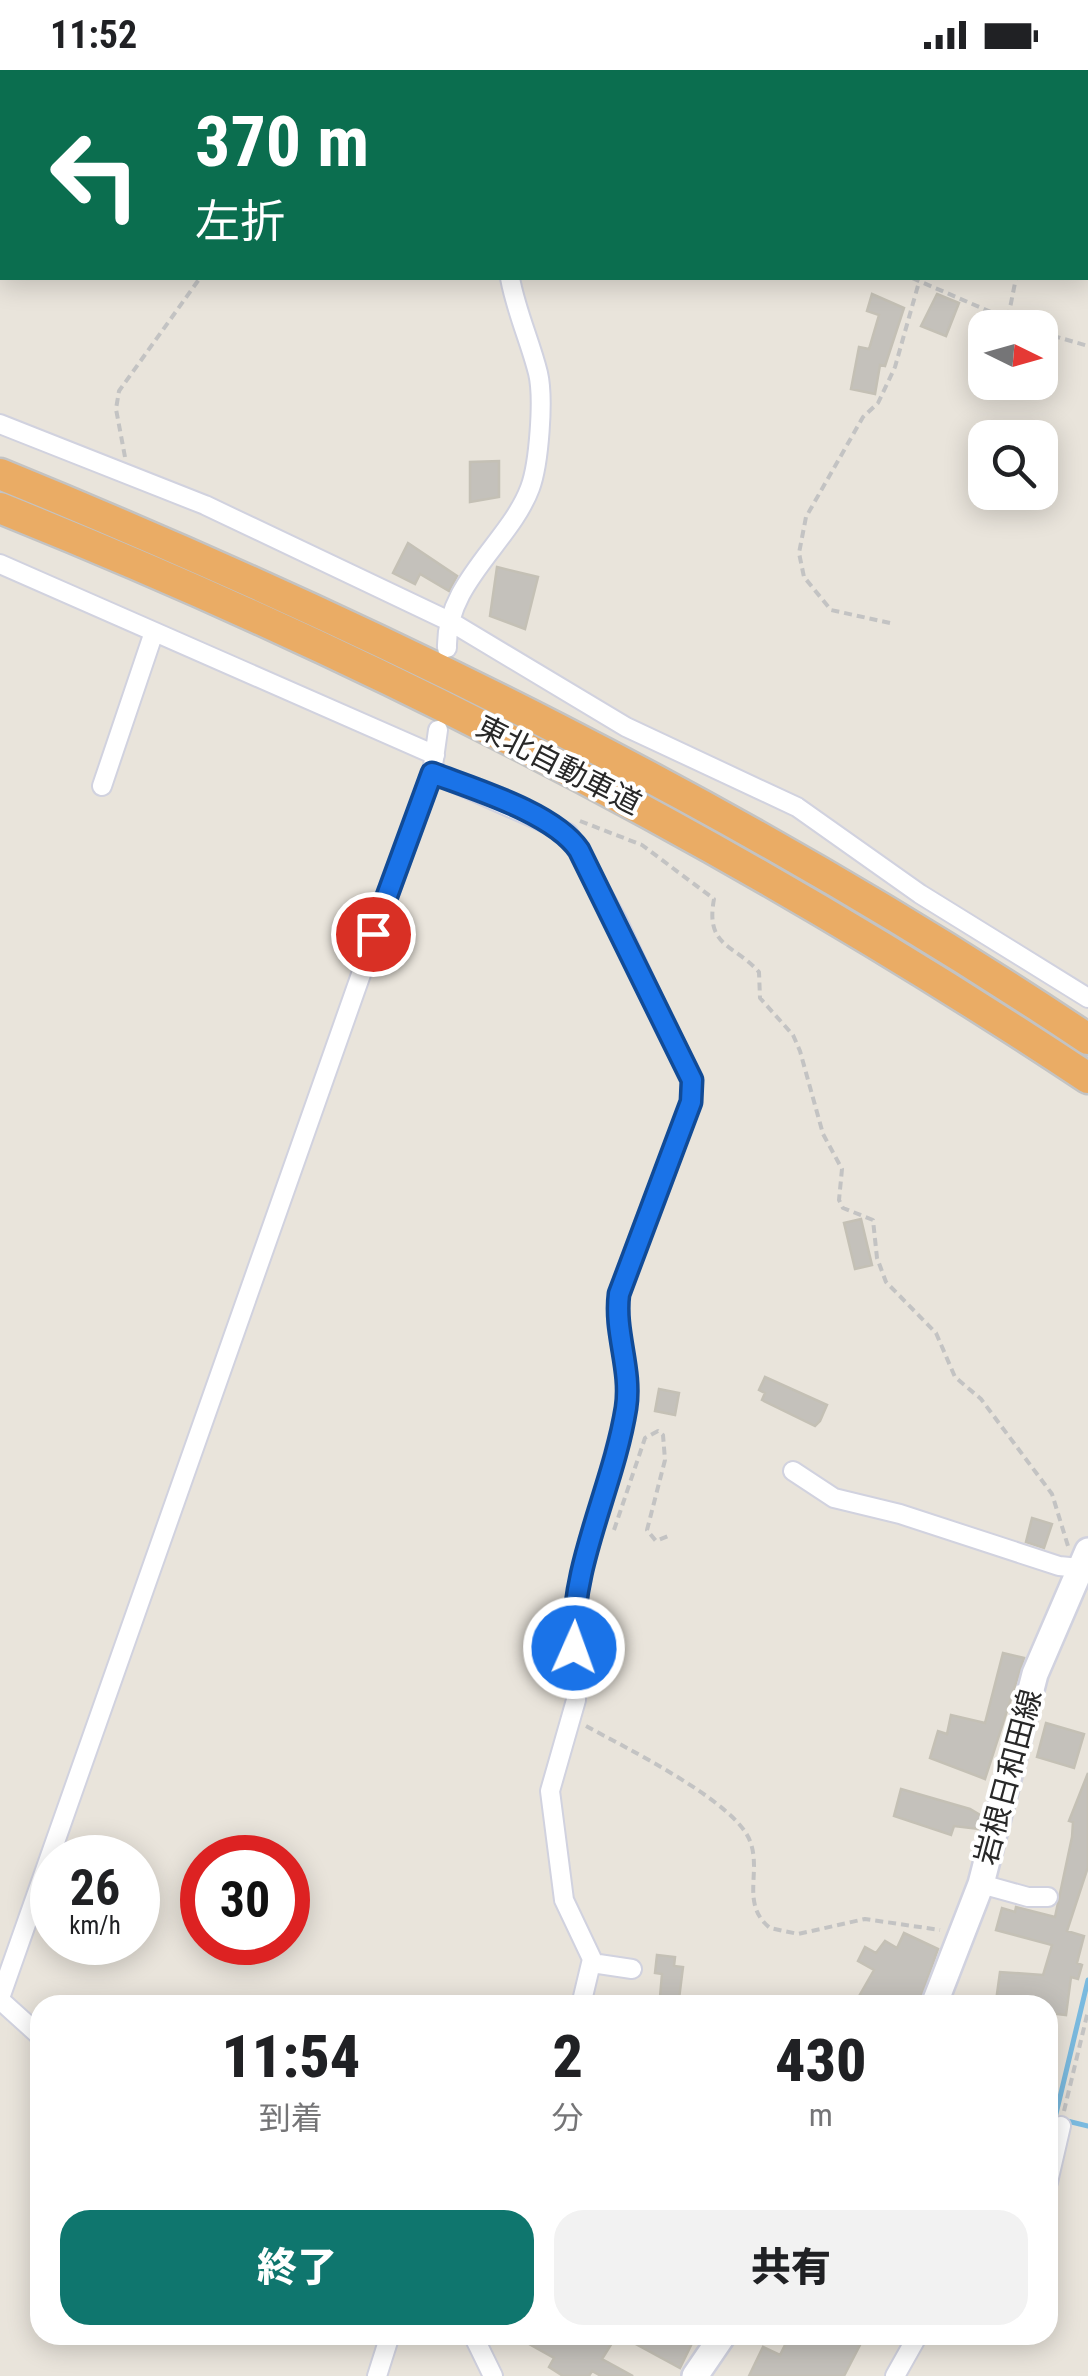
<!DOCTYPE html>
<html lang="ja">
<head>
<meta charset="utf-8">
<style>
  body { margin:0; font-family:"Roboto Condensed","Noto Sans JP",sans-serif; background:#f2f2f2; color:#202124; height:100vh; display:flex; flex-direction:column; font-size:38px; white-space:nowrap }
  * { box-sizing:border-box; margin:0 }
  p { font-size:32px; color:#757577 }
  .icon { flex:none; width:55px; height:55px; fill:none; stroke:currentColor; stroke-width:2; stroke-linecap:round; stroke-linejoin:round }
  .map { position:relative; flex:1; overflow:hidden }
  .panel { position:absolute; left:30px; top:1925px; width:1028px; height:350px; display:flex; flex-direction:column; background:#fff; border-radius:30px; box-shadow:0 5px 25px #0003 }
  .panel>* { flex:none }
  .top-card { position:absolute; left:0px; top:0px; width:1090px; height:210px; box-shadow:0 5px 25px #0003; background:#0b6e4f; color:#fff; overflow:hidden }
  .needle { width:65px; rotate:95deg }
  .controls { position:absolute; left:968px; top:240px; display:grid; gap:20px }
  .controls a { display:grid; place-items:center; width:90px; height:90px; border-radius:20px; background:#fff; box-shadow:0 5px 25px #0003; font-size:50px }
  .speed { position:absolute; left:30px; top:1765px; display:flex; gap:20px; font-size:50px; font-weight:700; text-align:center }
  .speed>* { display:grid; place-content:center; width:130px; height:130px; border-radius:50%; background:#fff; box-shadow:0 5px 25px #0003; line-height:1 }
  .speed small { font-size:25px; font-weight:400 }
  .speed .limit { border:15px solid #d22; background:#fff; color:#111 }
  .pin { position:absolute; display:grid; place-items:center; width:85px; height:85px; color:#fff; margin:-42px; border:5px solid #fff; border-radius:50%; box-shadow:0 2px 10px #0007 }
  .me { position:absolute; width:110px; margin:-55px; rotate:2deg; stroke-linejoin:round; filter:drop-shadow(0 0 8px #0008) }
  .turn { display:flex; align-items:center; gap:35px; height:210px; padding:0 30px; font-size:45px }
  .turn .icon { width:130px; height:130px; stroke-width:2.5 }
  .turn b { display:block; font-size:70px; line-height:85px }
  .eta { display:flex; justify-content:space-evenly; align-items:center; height:170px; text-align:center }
  .eta b { font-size:60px; font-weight:800; line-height:70px }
  .cta { display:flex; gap:20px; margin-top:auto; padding:20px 30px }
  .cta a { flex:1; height:115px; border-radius:30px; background:#0f766e; color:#fff; font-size:40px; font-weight:800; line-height:115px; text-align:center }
  .cta a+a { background:#f2f2f2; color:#202124 }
  .status { display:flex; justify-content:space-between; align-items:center; height:70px; padding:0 50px; background:#fff; direction:ltr }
  .status svg { height:28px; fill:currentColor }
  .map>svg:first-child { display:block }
</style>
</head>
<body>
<div class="status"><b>11:52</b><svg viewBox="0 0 49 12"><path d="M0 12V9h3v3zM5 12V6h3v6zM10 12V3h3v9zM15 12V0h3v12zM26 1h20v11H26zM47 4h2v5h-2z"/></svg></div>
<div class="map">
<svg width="1088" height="2306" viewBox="0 0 1088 2306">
  <rect width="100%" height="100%" fill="#e9e4db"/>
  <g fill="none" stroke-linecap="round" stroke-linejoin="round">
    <path stroke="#7abadf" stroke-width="5" d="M1088,1910l-33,138 33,8"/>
  </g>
  <path fill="#c4c1bb" stroke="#c4c0b5" stroke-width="2.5" d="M872,224l32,14 -19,58 -5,-1 -5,29 -24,-5 8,-42 10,2 10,-34 -12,-4z
    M937,224l22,9 -13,33 -25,-10z
    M499,391v36l-29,5v-40z
    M408,473l49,33 -8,15 -29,-17 -5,10 -22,-11z
    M497,497l41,10 -13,52 -35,-13z
    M861,1149l11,46 -17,4 -11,-46z
    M765,1307l62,28 -7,16 -5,5 -53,-26 3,-7 -6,-3z
    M659,1319l20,4 -4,22 -20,-4z
    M1032,1448l20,6 -8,24 -18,-6z
    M1003,1583l21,5 -39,121 -55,-21 8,-27 9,3 4,-19 34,8z
    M1046,1653l38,11 -10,34 -37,-11z
    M1088,1703v94l-21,64 17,5 -7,27 5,2 -4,14 -7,-2 -5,38 -18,-2v-8l-52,-4 4,-29 43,3 9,-30 -56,-15 6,-22 13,4 1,-5 39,10 17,-80 1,-15 -4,-1z
    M901,1719l69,20 12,7 -4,13 -24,-3 -3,9 -57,-19z
    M904,1863l34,16 -20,56h-64l20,-35 -16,-9 7,-14 11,6 9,-12 12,7z
    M657,1885l18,2 -1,9 9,1 -4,32 -19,-2 2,-23 -7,-1z
    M513,2265h104l-15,24 31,17h-32l-9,-5 -3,5h-26l-14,-9 5,-9z
    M619,2265h77l-16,33z
    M790,2265h55l16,8 -17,33h-95l14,-29 17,8z"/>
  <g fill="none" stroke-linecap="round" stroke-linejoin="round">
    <g stroke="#d1d2df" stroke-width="22">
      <path id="minor" d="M14,2l2,-2
        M182,2l2,-2
        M457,2l1,-2
        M0,17l2,-3
        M0,160l2,-2
        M0,354l205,81 246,117 175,105 171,80 123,87 168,104
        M0,494l435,191
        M447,578c-2,-65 63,-106 83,-160 9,-24 14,-90 8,-115 -8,-32 -22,-62 -28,-95
        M432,703l136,60 50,89 73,158v22l-72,191 -2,31 10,55 -2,33 -50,188 1,100 -26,91 14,109 28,59 -11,46
        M102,716l52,-154
        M793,1401l41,27 66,16 159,52 21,2
        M981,1814l47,13h20
        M592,1893l40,6
        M0,1928l432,-1225 6,-43
        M0,1930l40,36
        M1048,2112l13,-56
        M473,2265l20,41
        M377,2306l13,-41
        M895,2306l23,-41"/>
    </g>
    <g stroke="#d1d2df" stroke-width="30">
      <path id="secondary" d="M934,1935l47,-121 54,-210 53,-123
        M695,2306l28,-41"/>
    </g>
    <g stroke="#c3c3c3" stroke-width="35">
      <path id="motorway" d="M0,404c379,155 747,337 1088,565
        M0,438c381,153 746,343 1088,570"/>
    </g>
    <path stroke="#c3c3c3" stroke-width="4" stroke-dasharray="8 5" stroke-linecap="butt" d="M912,208l116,50
      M1008,248l8,-40
      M1040,262l48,14
      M125,387l-9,-48 3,-18 81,-113
      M890,553l-59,-13 -27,-33 -5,-24 7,-36 57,-100 15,-14 17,-36 24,-85
      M580,751l62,24 72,54c-9,48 20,45 45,73l1,26 33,37 7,16 23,83 19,35 -3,31 4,8 30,12 4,38 9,24 50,51 19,44 26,22 71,95 16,52
      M614,1460l31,-92 13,-7 5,4 2,25 -18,70 9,11 15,-6
      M586,1656c38,21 149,75 164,115 12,31 -10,63 20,87l28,6 67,-15 75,11
      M1064,2041l24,-100"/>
    <use href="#minor" stroke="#fff" stroke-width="18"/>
    <use href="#secondary" stroke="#fff" stroke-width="25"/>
    <use href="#motorway" stroke="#eaac65" stroke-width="30"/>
  </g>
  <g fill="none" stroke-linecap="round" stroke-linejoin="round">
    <g stroke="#114b97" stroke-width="25">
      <path id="route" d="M373,864l59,-161c42,16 122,40 147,77l113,230 -1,22 -72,192c-5,39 13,75 7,114 -13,81 -56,157 -52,240"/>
    </g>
    <use href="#route" stroke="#1a73e8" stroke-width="18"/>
  </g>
  <g text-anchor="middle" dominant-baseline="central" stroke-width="8" stroke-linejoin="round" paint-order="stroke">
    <g font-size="30" fill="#282828" stroke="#fff">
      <text transform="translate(559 695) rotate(27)">東北自動車道</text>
      <text transform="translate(1008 1707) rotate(-75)">岩根日和田線</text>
    </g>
  </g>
</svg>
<div class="controls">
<a><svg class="needle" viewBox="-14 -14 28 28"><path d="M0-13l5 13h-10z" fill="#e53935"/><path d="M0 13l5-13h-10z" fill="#757577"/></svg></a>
<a><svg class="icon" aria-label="search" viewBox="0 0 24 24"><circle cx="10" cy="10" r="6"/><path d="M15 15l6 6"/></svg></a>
</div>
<div class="speed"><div>26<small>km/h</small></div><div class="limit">30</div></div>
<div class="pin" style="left:373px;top:864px;background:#d93025"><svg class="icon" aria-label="arrive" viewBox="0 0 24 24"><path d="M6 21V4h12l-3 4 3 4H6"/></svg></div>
<svg class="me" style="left:574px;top:1578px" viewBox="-20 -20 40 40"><circle r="17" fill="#1a73e8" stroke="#fff" stroke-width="3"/><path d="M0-11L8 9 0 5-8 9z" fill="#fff"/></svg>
<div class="top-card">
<div class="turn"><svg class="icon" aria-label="left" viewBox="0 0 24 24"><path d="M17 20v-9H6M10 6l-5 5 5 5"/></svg><div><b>370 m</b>左折</div></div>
</div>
<section class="panel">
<div class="eta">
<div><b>11:54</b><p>到着</p></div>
<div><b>2</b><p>分</p></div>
<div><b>430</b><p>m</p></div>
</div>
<div class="cta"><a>終了</a><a>共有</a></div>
</section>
</div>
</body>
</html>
